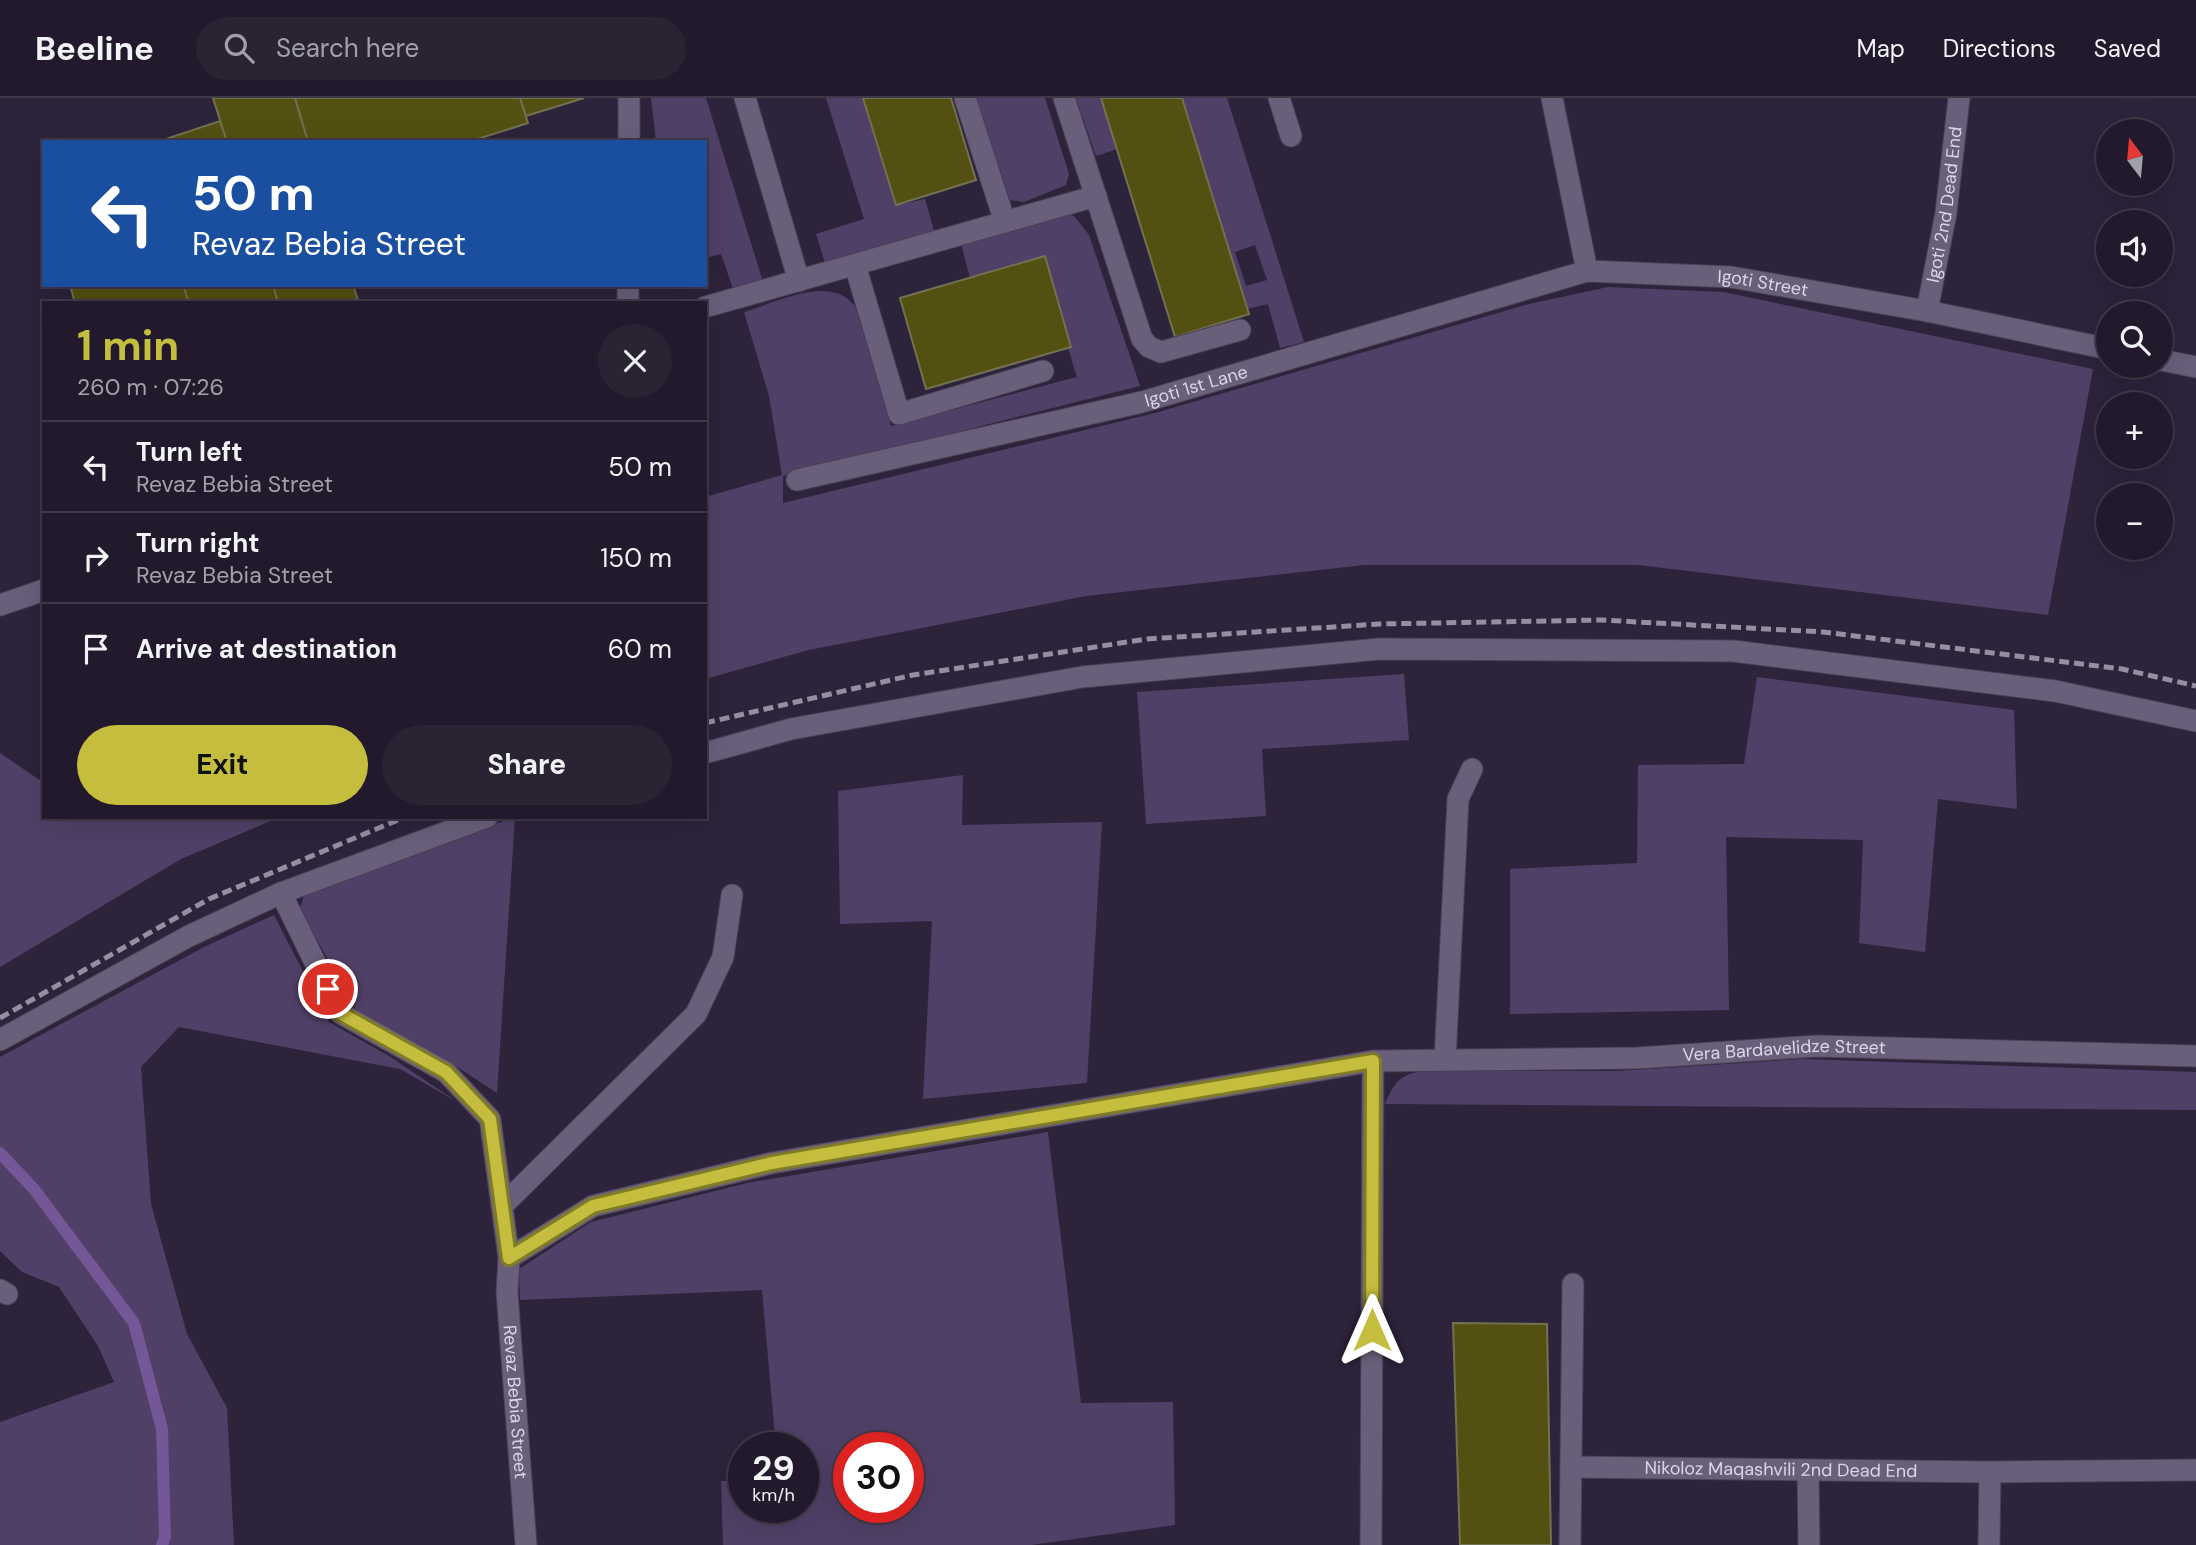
<!DOCTYPE html>
<html lang="en">
<head>
<meta charset="utf-8">
<style>
  body { margin:0; font-family:"DM Sans",sans-serif; background:#2a2334; color:#f1f3f6; height:100vh; display:flex; flex-direction:column; font-size:26px; white-space:nowrap }
  * { box-sizing:border-box; margin:0 }
  p { font-size:23px; color:#a2a1a9 }
  .icon { flex:none; width:38px; height:38px; fill:none; stroke:currentColor; stroke-width:2; stroke-linecap:round; stroke-linejoin:round }
  .map { position:relative; flex:1; overflow:hidden }
  .drawer { position:absolute; left:42px; top:203px; width:665px; height:518px; display:flex; flex-direction:column; background:#221a2c; border-radius:0px; box-shadow:0 7px 28px #0002,0 0 0 2px #3f3848 }
  .drawer>* { flex:none }
  .top-card { position:absolute; left:42px; top:42px; width:665px; height:147px; border-radius:0px; box-shadow:0 7px 28px #0002,0 0 0 2px #3f3848; background:#1a4fa0; color:#fff; overflow:hidden }
  .needle { width:46px; rotate:344deg }
  .tools { position:absolute; left:2096px; top:21px; display:grid; gap:14px }
  .tools a { display:grid; place-items:center; width:77px; height:77px; border-radius:50%; background:#221a2c; box-shadow:0 7px 28px #0002,0 0 0 2px #3f3848; font-size:35px }
  .speed { position:absolute; left:728px; top:1334px; display:flex; gap:14px; font-size:35px; font-weight:700; text-align:center }
  .speed>* { display:grid; place-content:center; width:91px; height:91px; border-radius:50%; background:#221a2c; box-shadow:0 7px 28px #0002,0 0 0 2px #3f3848; line-height:1 }
  .speed small { font-size:18px; font-weight:400 }
  .speed .limit { border:10px solid #d22; background:#fff; color:#111 }
  .pin { position:absolute; display:grid; place-items:center; width:60px; height:60px; color:#fff; margin:-30px; border:4px solid #fff; border-radius:50%; box-shadow:0 2px 7px #0007 }
  .me { position:absolute; width:77px; margin:-38px; rotate:0deg; stroke-linejoin:round; filter:drop-shadow(0 0 5px #0008) }
  .turn { display:flex; align-items:center; gap:24px; height:147px; padding:0 35px; font-size:32px }
  .turn .icon { width:91px; height:91px; stroke-width:2.5 }
  .turn b { display:block; font-size:49px; line-height:60px }
  .round { display:grid; place-items:center; flex:none; width:74px; height:74px; border-radius:37px; background:#2a2334 }
  .summary { display:flex; align-items:center; justify-content:space-between; height:119px; padding:0 35px }
  h1 { font-size:42px; font-weight:700; line-height:52px; color:#c4bd3e }
  .action { display:flex; gap:14px; margin-top:auto; padding:14px 35px }
  .action a { flex:1; height:80px; border-radius:42px; background:#c4bd3e; color:#111; font-size:28px; font-weight:700; line-height:80px; text-align:center }
  .action a+a { background:#2a2334; color:#f1f3f6 }
  ul { padding:0; list-style:none }
  li { display:flex; align-items:center; gap:21px; height:91px; padding:0 35px; border-top:2px solid #3f3848 }
  li div { flex:1 }
  li b { display:block; font-size:26px }
  li em { font-style:normal }
  header { display:flex; align-items:center; gap:42px; box-sizing:border-box; height:98px; padding:0 35px; background:#221a2c; border-bottom:2px solid #3f3848 }
  header strong { font-size:33px }
  nav { display:flex; gap:38px; margin-inline-start:auto; font-size:24px }
  .search { width:490px; height:63px; background:#2a2334; display:flex; align-items:center; gap:18px; box-sizing:border-box; padding:0 24px; border-radius:38px; color:#a2a1a9; font-size:26px }
  .map>svg:first-child { display:block }
</style>
</head>
<body>
<header>
<strong>Beeline</strong>
<div class="search"><svg class="icon" aria-label="search" viewBox="0 0 24 24"><circle cx="10" cy="10" r="6"/><path d="M15 15l6 6"/></svg>Search here</div>
<nav><a>Map</a><a>Directions</a><a>Saved</a></nav>
</header>
<div class="map">
<svg width="2196" height="1447" viewBox="0 0 2196 1447">
  <rect width="100%" height="100%" fill="#2d233b"/>
  <path fill="#504067" fill-rule="evenodd" d="M651,0h55l57,184 -30,7 -12,-35 -16,4v-116h-49z
    M826,0h37l34,107 28,-6 10,35 -110,29 -9,-29 48,-15z
    M976,0h69l24,76 -3,11 -42,17 -14,-2z
    M1076,0h25l16,51 -21,7z
    M1182,0h45l77,244 -24,6 -12,-44 -21,5zM1255,147l12,35 -21,6 -11,-34z
    M1063,115l11,3 15,19 51,151 -357,90v27l372,-90 374,-109 79,-17 115,5 370,77 -45,246 -409,-50h-275l-278,31 -277,54 -104,29v-182l77,-22 -13,-79 -25,-84c31,-9 89,-40 112,-4l35,118 186,-49 -9,-29 3,-2 -26,-90 -75,22 -9,-34z
    M1404,576l5,66 -147,9 4,67 -120,8 -9,-132z
    M1757,579l257,33 3,99 -79,-10 -13,153 -66,-9 4,-103 -137,-3 3,173 -219,4v-145l127,-6 1,-98 106,-1z
    M0,655l44,30v34h236l-99,42 -181,108z
    M963,677l-1,50 140,-3 -15,261 -164,16 9,-178 -92,3 -2,-133z
    M515,719l-18,276 -55,-36 -85,-45 -57,-103 4,-14z
    M274,817l55,107 60,34 70,47 -59,-34 -221,-42 -38,40 10,137 36,130 40,74 7,137h-234v-123l114,-40 -16,-36 -39,-59 -37,-15 -22,-21v-194l206,-111z
    M1803,961l393,13v38l-811,-6c9,-21 13,-28 36,-33h197z
    M1048,1034l33,271 92,-1 2,123 -144,20h-308l-2,-64 23,-1v27h59v-60h-27l-14,-157 -242,10 -1,-31 72,-47 156,-39zM849,1349h59v60h-59z"/>
  <g fill="none" stroke-linecap="round" stroke-linejoin="round">
    <path stroke="#735796" stroke-width="12" d="M0,1055l34,36 100,134 28,106 3,108 -3,8"/>
  </g>
  <path fill="#545012" stroke="#727152" stroke-width="2" d="M213,0h82l13,44h-81z
    M295,0h225l8,25 -60,19h-160z
    M520,0h64l-58,18z
    M863,0h88l25,82 -80,25z
    M1101,0h81l67,216 -74,23z
    M220,23l7,21h-70z
    M1045,158l26,91 -145,42 -26,-91z
    M70,187h113l6,18h-114z
    M183,187h90l5,18h-89z
    M273,187h80l6,18h-81z
    M1453,1225l94,1 4,221h-91z"/>
  <g fill="none" stroke-linecap="round" stroke-linejoin="round">
    <g stroke="#484054" stroke-width="23">
      <g id="minor">
        <path d="M745,0l54,183"/>
        <path d="M965,0l40,124"/>
        <path d="M1064,0l78,241 7,8 12,5 79,-22"/>
        <path d="M1279,0l12,38"/>
        <path d="M1552,0l35,173"/>
        <path d="M629,44v-44"/>
        <path d="M855,167l44,149 144,-43"/>
        <path d="M628,205v-18"/>
        <path d="M705,209l391,-111"/>
        <path id="s1" d="M1927,213l19,-98 13,-115"/>
        <path d="M2161,262l35,7"/>
        <path id="s2" d="M797,382l345,-78 445,-131 144,6 196,34 182,38"/>
        <path d="M0,507l44,-15"/>
        <path d="M705,655l86,-24 291,-52 297,-28 354,2 322,40 141,30"/>
        <path id="s3" d="M281,795l59,120 106,59 44,47 19,139 -2,34 19,253"/>
        <path d="M0,942l189,-104 92,-43 206,-76"/>
        <path d="M1445,962l13,-261 14,-30"/>
        <path d="M502,1108l194,-192 27,-57 9,-62"/>
        <path id="s4" d="M509,1160l84,-52 179,-43 601,-102 264,-3 180,-12 379,10"/>
        <path d="M0,1192l7,4"/>
        <path id="s5" d="M1571,1369l419,5 206,-2"/>
        <path d="M1808,1372l1,75"/>
        <path d="M1371,1447l2,-484"/>
        <path d="M1570,1447l3,-261"/>
        <path d="M1989,1447l1,-73"/>
      </g>
    </g>
    <use href="#minor" stroke="#6a5f7b" stroke-width="21"/>
    <path stroke="#968ea1" stroke-width="5" stroke-dasharray="10 5" stroke-linecap="butt" d="M705,625l208,-48 234,-36 232,-15 222,-4 222,12 299,37 74,17
      M0,920l209,-119 196,-82"/>
  </g>
  <g fill="none" stroke-linecap="round" stroke-linejoin="round">
    <g stroke="#7f7b28" stroke-width="18">
      <path id="route" d="M328,891l12,24 106,59 44,47 19,139 84,-52 179,-43 601,-102 -1,269"/>
    </g>
    <use href="#route" stroke="#c4bd3e" stroke-width="12"/>
  </g>
  <g text-anchor="middle" dominant-baseline="central" stroke-width="7" stroke-linejoin="round" paint-order="stroke">
    <g font-size="18" fill="#dbd5e5" stroke="#231930">
      <text stroke="none"><textPath href="#s1" startOffset="108">Igoti 2nd Dead End</textPath></text>
      <text stroke="none"><textPath href="#s2" startOffset="994">Igoti Street</textPath></text>
      <text stroke="none"><textPath href="#s2" startOffset="410">Igoti 1st Lane</textPath></text>
      <text stroke="none"><textPath href="#s4" startOffset="1304">Vera Bardavelidze Street</textPath></text>
      <text stroke="none"><textPath href="#s3" startOffset="604">Revaz Bebia Street</textPath></text>
      <text stroke="none"><textPath href="#s5" startOffset="210">Nikoloz Maqashvili 2nd Dead End</textPath></text>
    </g>
  </g>
</svg>
<div class="tools">
<a><svg class="needle" viewBox="-14 -14 28 28"><path d="M0-13l5 13h-10z" fill="#e53935"/><path d="M0 13l5-13h-10z" fill="#a2a1a9"/></svg></a>
<a><svg class="icon" aria-label="sound" viewBox="0 0 24 24"><path d="M4 9h4l5-4v14l-5-4H4zM17 9q2 3 0 6"/></svg></a>
<a><svg class="icon" aria-label="search" viewBox="0 0 24 24"><circle cx="10" cy="10" r="6"/><path d="M15 15l6 6"/></svg></a>
<a>+</a>
<a>−</a>
</div>
<div class="speed"><div>29<small>km/h</small></div><div class="limit">30</div></div>
<div class="pin" style="left:328px;top:891px;background:#d93025"><svg class="icon" aria-label="arrive" viewBox="0 0 24 24"><path d="M6 21V4h12l-3 4 3 4H6"/></svg></div>
<svg class="me" style="left:1372px;top:1232px" viewBox="-20 -20 40 40"><path d="M0-17L14 15 0 8-14 15z" fill="#c4bd3e" stroke="#fff" stroke-width="4"/></svg>
<div class="top-card">
<div class="turn"><svg class="icon" aria-label="left" viewBox="0 0 24 24"><path d="M17 20v-9H6M10 6l-5 5 5 5"/></svg><div><b>50 m</b>Revaz Bebia Street</div></div>
</div>
<section class="drawer">
<div class="summary"><div><h1>1 min</h1><p>260 m · 07:26</p></div><a class="round"><svg class="icon" aria-label="close" viewBox="0 0 24 24"><path d="M6 6l12 12M18 6L6 18"/></svg></a></div>
<ul>
<li><svg class="icon" aria-label="left" viewBox="0 0 24 24"><path d="M17 20v-9H6M10 6l-5 5 5 5"/></svg><div><b>Turn left</b><p>Revaz Bebia Street</p></div><em>50 m</em></li>
<li><svg class="icon" aria-label="right" viewBox="0 0 24 24"><path d="M7 20v-9h11M14 6l5 5-5 5"/></svg><div><b>Turn right</b><p>Revaz Bebia Street</p></div><em>150 m</em></li>
<li><svg class="icon" aria-label="arrive" viewBox="0 0 24 24"><path d="M6 21V4h12l-3 4 3 4H6"/></svg><div><b>Arrive at destination</b></div><em>60 m</em></li>
</ul>
<div class="action"><a>Exit</a><a>Share</a></div>
</section>
</div>
</body>
</html>
